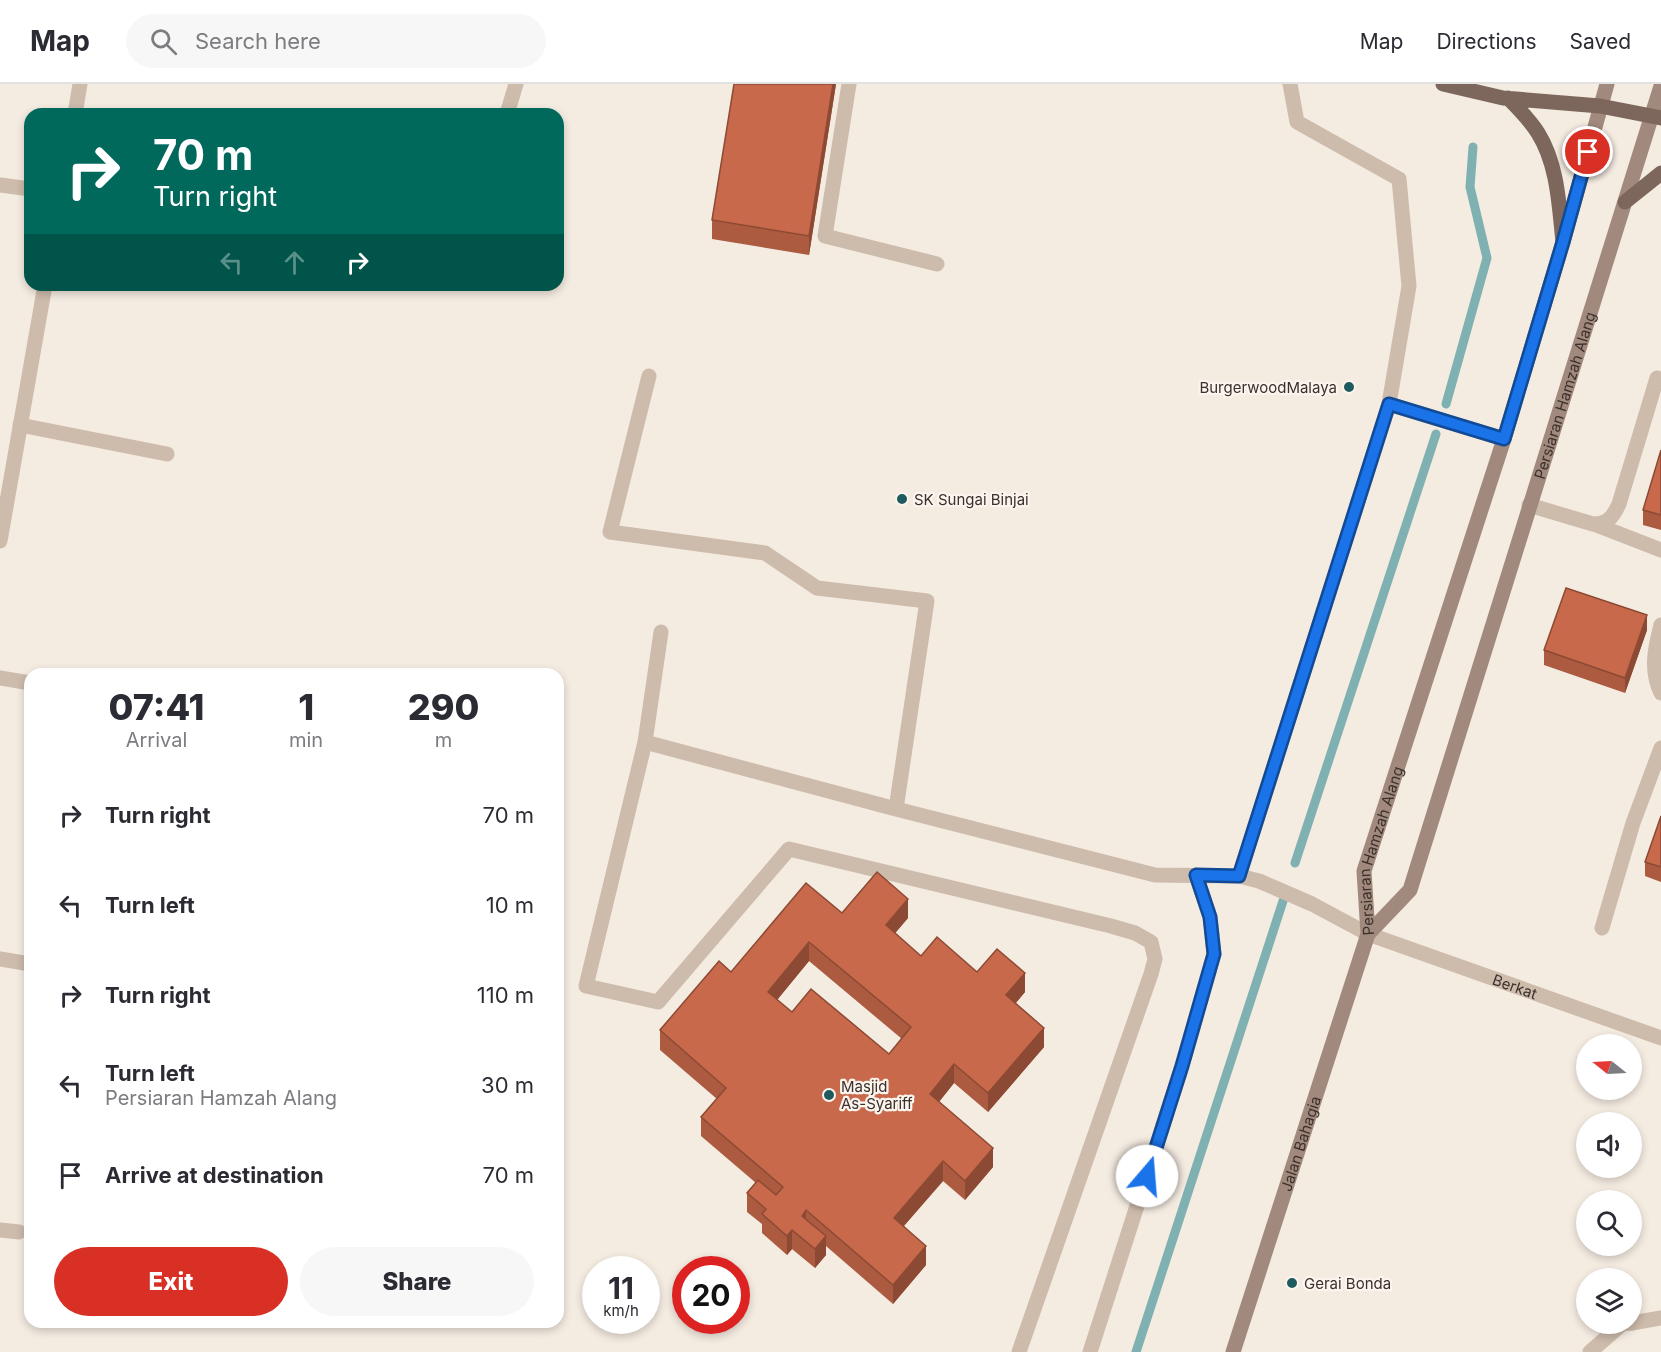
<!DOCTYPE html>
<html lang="en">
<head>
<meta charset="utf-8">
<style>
  body { margin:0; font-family:Inter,sans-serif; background:#f7f7f7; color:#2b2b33; height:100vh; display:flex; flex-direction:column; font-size:22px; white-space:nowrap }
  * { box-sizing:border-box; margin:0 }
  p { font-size:20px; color:#7c7c81 }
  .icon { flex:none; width:33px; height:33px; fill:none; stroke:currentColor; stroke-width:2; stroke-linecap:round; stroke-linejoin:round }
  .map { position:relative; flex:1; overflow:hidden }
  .sheet { position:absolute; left:24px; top:584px; width:540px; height:660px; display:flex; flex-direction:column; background:#fff; border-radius:18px; box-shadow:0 3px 9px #0003 }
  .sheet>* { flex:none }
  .guide { position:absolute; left:24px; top:24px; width:540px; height:183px; border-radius:18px; box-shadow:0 3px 9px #0003; background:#00695c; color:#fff; overflow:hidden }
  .needle { width:39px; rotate:288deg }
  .controls { position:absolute; left:1576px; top:950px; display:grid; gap:12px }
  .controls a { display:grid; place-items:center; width:66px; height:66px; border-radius:50%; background:#fff; box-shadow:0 3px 9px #0003; font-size:30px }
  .speed { position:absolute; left:582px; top:1172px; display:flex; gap:12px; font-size:30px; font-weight:700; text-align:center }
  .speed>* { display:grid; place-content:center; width:78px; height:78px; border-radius:50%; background:#fff; box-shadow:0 3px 9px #0003; line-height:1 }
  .speed small { font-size:15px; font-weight:400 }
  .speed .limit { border:9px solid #d22; background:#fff; color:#111 }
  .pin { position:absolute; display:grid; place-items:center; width:51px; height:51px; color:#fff; margin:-26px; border:3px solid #fff; border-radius:50%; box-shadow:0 2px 6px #0007 }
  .me { position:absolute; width:66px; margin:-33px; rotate:18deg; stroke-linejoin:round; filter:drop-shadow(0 0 4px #0008) }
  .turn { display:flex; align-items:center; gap:21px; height:126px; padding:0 30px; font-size:27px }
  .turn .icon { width:78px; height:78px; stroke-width:2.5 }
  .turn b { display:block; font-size:42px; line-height:51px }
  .lanes { display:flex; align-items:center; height:57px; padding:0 30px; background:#0003; justify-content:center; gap:30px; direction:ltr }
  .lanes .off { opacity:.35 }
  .eta { display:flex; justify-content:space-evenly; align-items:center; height:102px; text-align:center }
  .eta b { font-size:36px; font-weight:800; line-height:42px }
  .primary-button { display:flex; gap:12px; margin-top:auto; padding:12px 30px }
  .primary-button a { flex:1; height:69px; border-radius:36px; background:#d93025; color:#fff; font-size:24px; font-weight:800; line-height:69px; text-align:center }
  .primary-button a+a { background:#f7f7f7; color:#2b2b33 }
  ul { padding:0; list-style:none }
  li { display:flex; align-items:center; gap:18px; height:90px; padding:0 30px }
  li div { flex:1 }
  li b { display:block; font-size:22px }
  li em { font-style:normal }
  header { display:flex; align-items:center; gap:36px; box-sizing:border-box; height:84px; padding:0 30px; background:#fff; border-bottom:2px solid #e1e1e2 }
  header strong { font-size:28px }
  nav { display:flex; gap:33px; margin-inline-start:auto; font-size:21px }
  .search { width:420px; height:54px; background:#f7f7f7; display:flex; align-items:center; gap:15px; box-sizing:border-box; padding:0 21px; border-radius:33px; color:#7c7c81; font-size:22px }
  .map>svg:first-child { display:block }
</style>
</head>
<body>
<header>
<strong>Map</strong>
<div class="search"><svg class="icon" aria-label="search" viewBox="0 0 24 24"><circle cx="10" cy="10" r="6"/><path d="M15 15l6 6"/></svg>Search here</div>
<nav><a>Map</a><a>Directions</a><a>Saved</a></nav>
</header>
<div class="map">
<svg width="1661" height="1268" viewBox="0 0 1661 1268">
  <rect width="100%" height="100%" fill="#f4ebe1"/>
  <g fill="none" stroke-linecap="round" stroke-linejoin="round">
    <path stroke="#7fb0b2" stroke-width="9" d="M1446,320l41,-146 -17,-71 3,-40
      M1295,779l141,-429
      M1136,1268l147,-451"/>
    <path stroke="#cdbbac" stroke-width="15" d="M849,0l-24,152 112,28
      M649,292l-39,156 155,21 52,35 110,13 -31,208
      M1389,320l115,35
      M1529,421l64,19c15,0 20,-7 26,-20l38,-126
      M1594,440l67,26
      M1661,541c-6,23 -11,45 0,68
      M661,548l-16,110 -59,244 72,16 131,-153 322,77 24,7 16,9 4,17 -4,15 -132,378
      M645,658l251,67 259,66 84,1 20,5 53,23 56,30
      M1239,792l150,-472 20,-118 -10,-107 -102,-57 -7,-38
      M1602,844l31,-105 28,-75
      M1090,1268l92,-286 32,-112 -4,-37 -14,-42"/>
    <g stroke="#cdbbac" stroke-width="15">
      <path d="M75,30l5,-30"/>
      <path d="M507,30l9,-30"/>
      <path d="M0,101l30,4"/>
      <path d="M20,341l147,29"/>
      <path d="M0,457l45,-256"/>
      <path d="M0,594l30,5"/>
      <path id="s1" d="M1368,850l293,104"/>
      <path d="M0,875l30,5"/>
      <path d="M0,1146l19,2"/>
      <path d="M1632,1239l29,-5"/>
      <path d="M1590,1268l32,-28 9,-1"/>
    </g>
    <g stroke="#a18a7d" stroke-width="15">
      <path id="s2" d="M1368,850l42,-44 251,-804"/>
      <path id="s3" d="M1233,1268l135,-418 -4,-63 140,-432 59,-197 44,-158"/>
    </g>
    <path stroke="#7d675c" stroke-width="15" d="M1443,0l60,14 97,8 61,12
      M1508,14c11,11 22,22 30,35 20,32 21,73 25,109
      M1625,118l36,-29"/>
  </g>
  <path fill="#ac5a40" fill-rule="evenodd" d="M836,0l-27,171 -97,-16v-19z
    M1661,366v80l-18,-5v-15z
    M1647,546l-22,63 -81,-28v-15z
    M1661,732v66l-16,-6v-14z
    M842,829l66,5 -13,15 26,23 56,16 48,20 -9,11 28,44 -56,65 -34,-29 -15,19 54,65 -28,33 -22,-19 -39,45 22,39 -33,39 -67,-58v9l-11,13 -23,-19 -5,6 -25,-22v-9l-15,-12v-19l9,-10 -55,-47v-19l16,-18 -57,-49v-20l71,-58zM809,877l93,78 -13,15 -97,-42 -15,-12z"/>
  <path fill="#8c4a34" d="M833,0h3l-27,171v-19z
    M1647,531v15l-22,63v-15z
    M908,815v19l-22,26v-19z
    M809,858v19l-41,50v-19z
    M1025,889v19l-19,22v-19z
    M1044,944v19l-56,65v-19z
    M954,980v19l-24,30v-19z
    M993,1064v19l-28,33v-19z
    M943,1077v20l-49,56v-19z
    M806,1126v19l-4,-13z
    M792,1146v19l-5,6v-19z
    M826,1152v19l-11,13v-19z
    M926,1162v19l-33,39v-19z"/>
  <path fill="#c8694b" stroke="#8c4a34" stroke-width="1.5" fill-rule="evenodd" d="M734,0h99l-24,152 -97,-16z
    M1661,366v65l-18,-5z
    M1566,504l81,27 -22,63 -81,-28z
    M1661,732v51l-16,-5z
    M877,788l31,27 -22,26 35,31 16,-19 40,35 20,-23 28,24 -19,22 38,33 -56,65 -34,-29 -24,30 63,54 -28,33 -22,-20 -49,57 32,28 -33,39 -87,-75 -4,6 24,20 -11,13 -23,-19 -5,6 -25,-22 4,-5 -19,-16 11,-13 18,15 7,-8 -82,-70 25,-29 -66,-58 59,-69 12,11 75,-89 36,30zM809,858l102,85 -22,27 -78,-65 -19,23 -24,-20z"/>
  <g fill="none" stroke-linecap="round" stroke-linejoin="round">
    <g stroke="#114b97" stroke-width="15">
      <path id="route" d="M1147,1092l35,-110 32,-112 -4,-37 -14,-42 43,1 150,-472 115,35 59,-197 25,-90"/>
    </g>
    <use href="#route" stroke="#1a73e8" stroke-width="10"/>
  </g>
  <g fill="#1f5a5e" stroke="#fbf5ee" stroke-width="2">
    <circle cx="1349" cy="303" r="6"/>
    <circle cx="902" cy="415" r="6"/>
    <circle cx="829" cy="1011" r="6"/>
    <circle cx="1292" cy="1199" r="6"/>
  </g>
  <g text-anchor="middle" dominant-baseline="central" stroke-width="4.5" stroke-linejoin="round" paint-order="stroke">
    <g font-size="15" fill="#3b302b" stroke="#fbf5ee" text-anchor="start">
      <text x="1337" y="303" text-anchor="end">BurgerwoodMalaya</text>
      <text x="914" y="415">SK Sungai Binjai</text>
      <text x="841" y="1002">Masjid<tspan x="841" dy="17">As-Syariff</tspan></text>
      <text x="1304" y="1199">Gerai Bonda</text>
    </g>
    <g font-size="15" fill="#3b302b" stroke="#fbf5ee">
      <text stroke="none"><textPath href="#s2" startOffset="579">Persiaran Hamzah Alang</textPath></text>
      <text stroke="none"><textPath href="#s3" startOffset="525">Persiaran Hamzah Alang</textPath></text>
      <text stroke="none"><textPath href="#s1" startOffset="156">Berkat</textPath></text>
      <text stroke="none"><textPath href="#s3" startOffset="219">Jalan Bahagia</textPath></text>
    </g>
  </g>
</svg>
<div class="controls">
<a><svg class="needle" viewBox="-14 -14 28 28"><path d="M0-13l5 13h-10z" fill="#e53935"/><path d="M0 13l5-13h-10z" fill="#7c7c81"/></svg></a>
<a><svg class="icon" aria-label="sound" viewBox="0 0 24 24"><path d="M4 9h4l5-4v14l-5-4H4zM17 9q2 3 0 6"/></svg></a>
<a><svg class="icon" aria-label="search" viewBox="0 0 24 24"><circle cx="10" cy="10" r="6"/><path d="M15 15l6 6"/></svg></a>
<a><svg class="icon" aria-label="layers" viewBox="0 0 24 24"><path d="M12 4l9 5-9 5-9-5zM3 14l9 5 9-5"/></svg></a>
</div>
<div class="speed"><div>11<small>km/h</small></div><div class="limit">20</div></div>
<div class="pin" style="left:1588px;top:68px;background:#d93025"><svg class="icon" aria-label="arrive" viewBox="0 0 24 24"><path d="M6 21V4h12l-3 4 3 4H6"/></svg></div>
<svg class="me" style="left:1147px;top:1092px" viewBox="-20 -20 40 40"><circle r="19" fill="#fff"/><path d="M0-13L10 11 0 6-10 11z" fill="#1a73e8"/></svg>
<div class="guide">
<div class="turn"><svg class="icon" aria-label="right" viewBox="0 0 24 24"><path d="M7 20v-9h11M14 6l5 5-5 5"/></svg><div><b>70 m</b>Turn right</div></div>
<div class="lanes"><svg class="icon off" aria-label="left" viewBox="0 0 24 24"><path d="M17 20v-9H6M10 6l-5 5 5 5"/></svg><svg class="icon off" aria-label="ahead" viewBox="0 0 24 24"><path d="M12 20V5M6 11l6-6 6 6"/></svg><svg class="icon" aria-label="right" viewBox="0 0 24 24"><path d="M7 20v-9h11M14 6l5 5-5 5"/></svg></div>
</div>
<section class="sheet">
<div class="eta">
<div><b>07:41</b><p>Arrival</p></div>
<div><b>1</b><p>min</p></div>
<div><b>290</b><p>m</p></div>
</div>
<ul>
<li><svg class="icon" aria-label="right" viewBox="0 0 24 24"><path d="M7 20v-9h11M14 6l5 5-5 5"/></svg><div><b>Turn right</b></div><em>70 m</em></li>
<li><svg class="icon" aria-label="left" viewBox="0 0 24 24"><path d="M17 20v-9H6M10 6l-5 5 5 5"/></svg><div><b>Turn left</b></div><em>10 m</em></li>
<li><svg class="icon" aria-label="right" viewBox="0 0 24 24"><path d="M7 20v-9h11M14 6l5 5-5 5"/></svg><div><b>Turn right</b></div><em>110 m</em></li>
<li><svg class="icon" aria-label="left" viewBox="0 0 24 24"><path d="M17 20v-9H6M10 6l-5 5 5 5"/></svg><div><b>Turn left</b><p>Persiaran Hamzah Alang</p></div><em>30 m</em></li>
<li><svg class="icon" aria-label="arrive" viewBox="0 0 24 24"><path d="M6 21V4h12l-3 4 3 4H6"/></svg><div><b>Arrive at destination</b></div><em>70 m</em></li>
</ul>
<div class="primary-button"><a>Exit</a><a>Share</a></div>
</section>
</div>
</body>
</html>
